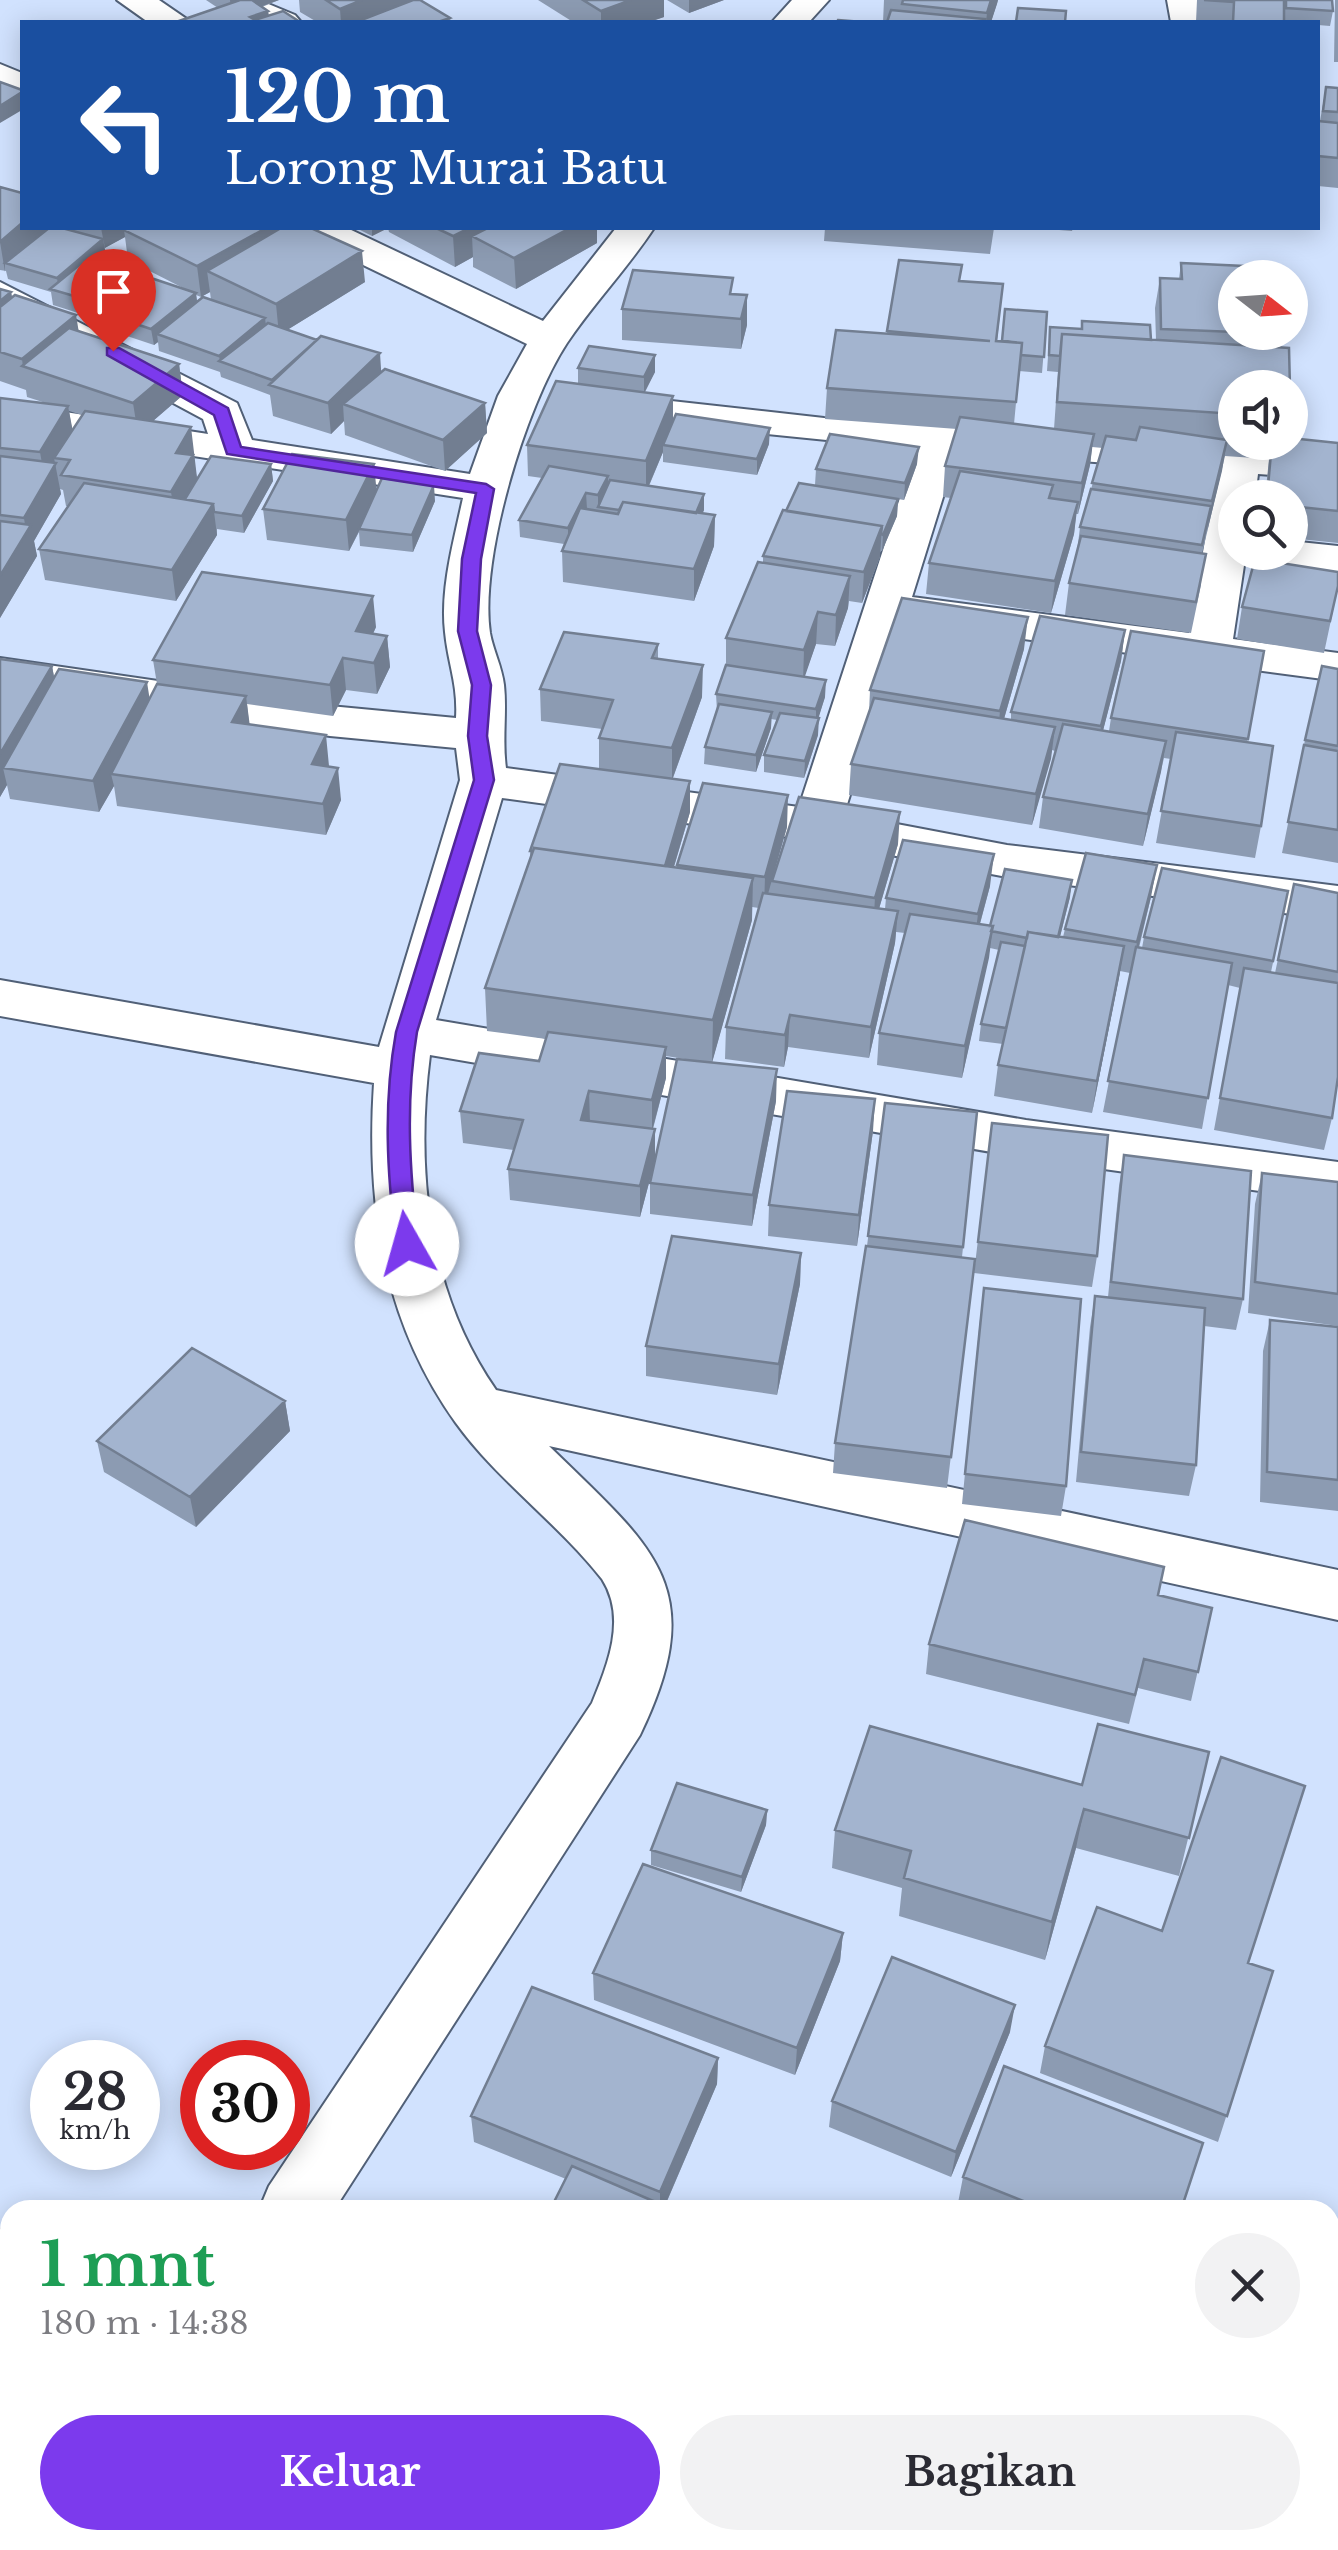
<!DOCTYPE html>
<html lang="id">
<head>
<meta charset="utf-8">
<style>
  body { margin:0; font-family:"Libre Baskerville",serif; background:#f2f2f3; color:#2b2b33; height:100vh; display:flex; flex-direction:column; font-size:38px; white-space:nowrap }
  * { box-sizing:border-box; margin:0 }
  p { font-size:32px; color:#7c7c81 }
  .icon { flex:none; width:55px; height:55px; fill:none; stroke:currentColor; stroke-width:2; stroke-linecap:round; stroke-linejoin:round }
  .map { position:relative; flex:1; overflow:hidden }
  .sheet { position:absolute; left:0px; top:2200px; width:1340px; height:350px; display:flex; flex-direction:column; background:#fff; border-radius:30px 30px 0 0; box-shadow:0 5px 25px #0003 }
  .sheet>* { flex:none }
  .guide { position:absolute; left:20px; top:20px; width:1300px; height:210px; border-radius:0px; box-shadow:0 5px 25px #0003; background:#1a4fa0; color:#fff; overflow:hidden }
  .needle { width:65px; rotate:107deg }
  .controls { position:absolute; left:1218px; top:260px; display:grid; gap:20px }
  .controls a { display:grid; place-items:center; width:90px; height:90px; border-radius:50%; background:#fff; box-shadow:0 5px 25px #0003; font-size:50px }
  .speed { position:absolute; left:30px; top:2040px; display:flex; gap:20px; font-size:50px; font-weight:700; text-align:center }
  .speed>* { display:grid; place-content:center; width:130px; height:130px; border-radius:50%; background:#fff; box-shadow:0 5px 25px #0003; line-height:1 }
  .speed small { font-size:25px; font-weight:400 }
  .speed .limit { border:15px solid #d22; background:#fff; color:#111 }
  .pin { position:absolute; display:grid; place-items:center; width:85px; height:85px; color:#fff; margin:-102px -42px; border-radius:50% 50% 50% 0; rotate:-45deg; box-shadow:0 0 10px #0007 }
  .pin .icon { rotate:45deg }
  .me { position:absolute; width:110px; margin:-55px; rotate:353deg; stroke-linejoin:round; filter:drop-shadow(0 0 8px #0008) }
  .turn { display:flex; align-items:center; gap:35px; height:210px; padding:0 40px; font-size:45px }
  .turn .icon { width:130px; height:130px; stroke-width:2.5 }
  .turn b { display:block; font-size:70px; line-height:85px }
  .round { display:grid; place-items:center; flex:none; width:105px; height:105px; border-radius:52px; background:#f2f2f3 }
  .overview { display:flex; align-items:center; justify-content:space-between; height:170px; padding:0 40px }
  h1 { font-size:60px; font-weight:800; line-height:75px; color:#1e9e55 }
  .action { display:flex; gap:20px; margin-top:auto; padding:20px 40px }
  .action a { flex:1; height:115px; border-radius:60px; background:#7c3aed; color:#fff; font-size:40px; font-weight:800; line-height:115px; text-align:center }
  .action a+a { background:#f2f2f3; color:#2b2b33 }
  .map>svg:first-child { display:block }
</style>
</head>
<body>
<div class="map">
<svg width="1338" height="2550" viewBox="0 0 1338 2550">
  <rect width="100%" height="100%" fill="#d1e2fe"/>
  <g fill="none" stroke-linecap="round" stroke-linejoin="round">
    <g stroke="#516077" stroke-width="4">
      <path id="street" d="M117,0h42l32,22h-43z
        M792,0h37l-20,22h-37z
        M1167,0h34l5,22h-35z
        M266,3l29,12 6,7h-84l6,-7z
        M0,64l22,9v25l-22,-8z
        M298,228h49l196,93 73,-93h38c-27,41 -61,76 -87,115 -41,62 -88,216 -77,290 3,17 12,34 14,52 3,27 -2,55 2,83l293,39 117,-358 -317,-32 -15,-3 -6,-9 6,-9 15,-3 225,25 514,36v26l-80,-6 -3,24h-20v54h11l-13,87 105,14v28l-434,-58 -60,191 163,31 331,41v34l-331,-43 -190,-36 -315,-43 -66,222 590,100 312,42v40l-312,-44 -596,-103c-15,116 -2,237 66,335l842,180v50l-789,-174c103,101 163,140 91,289l-306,475h-75l10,-24 323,-483c16,-39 35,-85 10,-124 -44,-56 -105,-99 -146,-156 -73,-102 -90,-218 -82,-340l-374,-67v-36l379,67 81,-267 -4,-32 -126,-12 -330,-50v-28l330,48 126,12c2,-34 -8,-54 -11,-86 -5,-43 9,-92 18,-134l-463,-72v-24l208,32 -5,-15 -203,-109v-28l237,121 15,37 218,34 28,-78 29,-52 -224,-108zM957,452l260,19 -28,162 -277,-36z
        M1290,541l48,5v26l-77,-11 -6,-9h35z
        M23,2540h80l-5,10h-79z"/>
    </g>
    <use href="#street" fill="#fff" fill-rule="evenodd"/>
  </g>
  <path fill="#8c9bb2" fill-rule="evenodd" d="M206,0h73l-17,7 6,4 1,5 31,6 -82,-14z
    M299,0h111l40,18 1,4h-134l-17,-10z
    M538,0h126v17l-15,5h-76z
    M667,0h57l-35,13z
    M884,0h114l-7,22h-108z
    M1197,0h135l1,11 -3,15 -12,-1v-3h-122z
    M1335,0h3v62h-4z
    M1326,87l12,1v100l-20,-2v-65h2z
    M0,187l22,41h289l54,54 -78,48 94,42 104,31 2,30 -42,38 -100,-36 -1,-14 -13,13 -58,-18 -3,-21 -49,-18 -1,-5 -61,-21 -1,-9 -4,3 -42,-14 -3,-16 78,-25 -59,-30 -3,-23 -21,11 2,7 -2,1 37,11 3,17 -44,36 -47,-15 -2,-13 -43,-13 -2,-8 -6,-1zM210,292l1,8 -14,2 -1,-7 5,2z
    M356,228h241v15l-81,46 -43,-22v-10l-18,10 -66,-35 -1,-4 -16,8z
    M825,228h169l-4,26 -166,-13z
    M1033,228h40l-1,3z
    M899,260l62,21 39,33 -3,27h5l45,-29 -5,61 -23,-2 -5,53 40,5 4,-57 -11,-1 3,-44 31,2 1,-8 74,19 -1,-32 5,-30 19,1 2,-16 67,69 -13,56v54l103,1v100l-48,-5v-40h-25l4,-39 -44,-3 -23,98 -1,31 -10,48 -126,-18 4,-32 8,-31 3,-25 23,-79 -11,-1 -2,18 -12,49h-2l-2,20 -23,79 -125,-19 3,-31 22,-65 -8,-1 2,-31 12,-37 -132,-10 2,-31 60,-55z
    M0,289l11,3 1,6 67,33 100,33 4,31 -30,26 42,37 -1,2 3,20 74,-16 2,17 -29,52 -27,-4v6l-41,66 -131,-21 -6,-31 29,-43h-2l-3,-16 -3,-1 1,5 -27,47 3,15 -37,62v-220l49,6 -22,-7 -1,-7 -26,-9zM69,411l13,4 -10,15z
    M747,295v30l-6,24 -119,-9v-31z
    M578,368l77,4 -11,20 29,29 96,23 -12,31 -94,-13v-10l-14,34 55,24 -2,4 13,1 -1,31 -20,55 -131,-19 -1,-31 2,-7 -44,-7 -1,-17 23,-42 -14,-2 -1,-31 51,-61z
    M917,464l-13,36 -6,-1 -1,17 -15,35h-2v6l-18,46 -13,-2 -1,7 -13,38 -19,-2 -12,33 21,20 -7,21v17l-14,43 -40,-6v-17l13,-35 -6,-1v9l-15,44 -52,-8 1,-17 12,-36 -1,-17 10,-27v-29l37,-75v-7l23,-45 29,-26 1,-16z
    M376,491l59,10 -22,51 -53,-6 -1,-14 -10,19 -82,-11 -4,-31z
    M1338,587l-14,66 -87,-14 5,-32z
    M376,627l-3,7 14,2 3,31 -13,27 -31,-4 -13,26 -86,-12 2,20 80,43 12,33 -15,35 -209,-29 -3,-20 -15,26 -89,-13 -3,-14 -7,12v-138l52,7 2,11 96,21 7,-14 -4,-24z
    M1125,630l-4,31 -18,69 6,1 2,-13 153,-67 -17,92 14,83 -6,32 -99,-15 15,-84 -7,-1 -21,88 -104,-18 4,-31 12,-46 -3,-1 -20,75 -183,-30 2,-31 18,-52 1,-22 154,-41 -20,70 7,1v-8z
    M658,644v15l44,38 -29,81 17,3v31l-16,55h3v-2l110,-38 -15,52 126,-35 -19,65h6l1,-11 104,-12 -10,38 10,2 80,-29 -10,40h3l2,-8 86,-32 -12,51h3l2,-11 144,-46 -17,81 4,1 19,-89 44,9v184l-6,41 -8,32 -110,-20 26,-142 -12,-3 -26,144 -99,-17 27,-139 -10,-2 -28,142 -98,-17 4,-31 5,-21 -24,-3 2,-17 18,-74 -9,-2 -28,130 -85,-13 2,-32 26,-100 -9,-1 -1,11 -26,115 -81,-11 -4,20 -59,-8 1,-32 33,-119 -7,-1v13l-40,142 64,39 -24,125 -102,-12v-31l48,-122 -32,-5v22l-13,51h2v31l-15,57 -130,-17 -2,-31 6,-19 -51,-7 -3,-32 79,-50 7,-22 -59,-8 -2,-43 45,-128v-9l69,-82v-31l3,-9 -61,-8 -1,-32z
    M1338,669v194l-56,-10 23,-113z
    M885,1103l92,9 -15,145 13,2 -28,229 -114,-15 2,-30 32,-197z
    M992,1123l105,133 -5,31 -118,-14z
    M873,1131l-16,115 -89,-10 1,-31z
    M1124,1155l119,144 -7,31 -32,-4 -8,139 -7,31 -113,-14 14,-155 5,-31 13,1 11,-111z
    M1262,1173l76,9v144l-90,-13 7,-109z
    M801,1253l-1,31 -23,111 -131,-19v-30z
    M980,1319l86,167 -5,30 -99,-12z
    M1270,1320l68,7v184l-78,-9 3,-151z
    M285,1401l5,30 -94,96 -92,-55 -7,-31z
    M1212,1608l-21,93 -53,-13 -9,36 -203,-50 3,-30z
    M1209,1752l-30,124 -103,-28 -31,112 -146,-44 3,-28 -70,-20 3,-38 247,-45z
    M767,1810l-1,15 -25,67 -90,-27v-15z
    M843,1933l-3,28 -45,114 -201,-75 -1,-27z
    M1249,1963l24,8 -55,171 -178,-69 5,-27z
    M1010,2032l-59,145 -122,-50 3,-26z
    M718,2058l-1,26 -52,122 -99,-27 -92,-37 -3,-26z
    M963,2177l218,33h-205l-18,-7z"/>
  <path fill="#727e91" d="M230,0h49l-47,17z
    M362,0h48v11l-29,11h-40l-1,-13z
    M631,0h33v17l-15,5h-48v-11z
    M689,0h35l-35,13z
    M991,0h7l-1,4 -6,18h-5l1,-9z
    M268,11l1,11h-18l-1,-5z
    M22,92v18l-22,13v-17z
    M22,223v5h32l-49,35v9l-5,-30z
    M101,228h41l-18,2 1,7 -20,11z
    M266,228h16l-75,43 3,21 -9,5 -4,-31z
    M372,228h16l-16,8z
    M469,228h57l-54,8 1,21 -18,10 -2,-31z
    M570,228h27v15l-81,46 -2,-31z
    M103,239l3,16 -44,37 -3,-1 -2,-13z
    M362,251l3,31 -86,53 -3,-31z
    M141,267l3,17 -44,36 -2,-17z
    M11,292l6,31 -17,13v-35z
    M196,293l2,16 -41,25 1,8 -4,3 -3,-16z
    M747,295v30l-6,24v-30z
    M76,315l5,30 -58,22 -1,-8z
    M265,318l2,16 -47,27 -1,-5z
    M380,353l2,31 -39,20 1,17 -13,13 -3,-31z
    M655,355v17l-11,22v-17z
    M179,364l4,31 -45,39 -5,-31z
    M673,396v31l-10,18v7l-17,40v-31z
    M485,403l2,30 -42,38 -2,-31z
    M68,406l6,31 -20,21 7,36 -27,47 3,15 -37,62v-42l26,-44 -2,-14 21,-37 -5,-29z
    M191,427l7,59 -22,37 -5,-31 5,-39z
    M770,428l-1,16 -12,31v-16z
    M1094,434l-4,31 -12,49 4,-31z
    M1227,440l-5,31 -15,61 5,-31z
    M919,447l-2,17 -13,36 1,-17z
    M271,464l2,17 -29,52 -2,-17z
    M374,464l3,31 -28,56 -3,-31z
    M608,476v17l-10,14v4v-16z
    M434,485l1,16 -22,51 -1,-17z
    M586,493l1,16 -19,36v-17z
    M704,494v16l-12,27v-16z
    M898,499l-1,17 -15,35 1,-16z
    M1078,502l-4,32 -23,79 4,-32z
    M213,504l4,31 -41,66 -4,-31z
    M715,515l-1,31 -20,55v-32z
    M882,526l-2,31 -18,46 2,-31z
    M850,576l-2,32 -13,38 1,-31z
    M373,596l3,31 -17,36 -3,-32z
    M818,612l-2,32 -13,38 1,-32z
    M1028,617l-4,32 -27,94 3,-32z
    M1125,630l-4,31 -25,97 5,-32z
    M387,636l3,31 -13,27 -3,-31z
    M343,658l3,32 -13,26 -3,-31z
    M703,665l-1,32 -30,83v-32z
    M52,666l6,32 -55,70 4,17 -7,12v-43z
    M826,680l-1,17 -9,29v-17z
    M147,682l5,32 -41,60 3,12 -15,26 -6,-31z
    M246,696l4,31 -18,-5z
    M772,712l-1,16 -15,44v-17z
    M819,718l-1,17 -14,43 1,-17z
    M1055,727l-4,32 -19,66 4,-31z
    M326,735l3,31 -17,-2z
    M1166,741l-5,31 -18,74 5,-32z
    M338,768l3,32 -15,35 -3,-31z
    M690,781v31l-26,88v-32z
    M788,795l-1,32 -23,81 1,-31z
    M900,812l-2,32 -25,85 2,-31z
    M994,854l-4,32 -16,59 4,-31z
    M1157,865l-6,32 -19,76 5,-31z
    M753,878l-1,42 -40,143 1,-43z
    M1072,880l-2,17 -16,63 3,-17z
    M898,911l-3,32 -26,115 2,-31z
    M993,926l-4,32 -27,120 3,-32z
    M1124,946l-5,32 -27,135 5,-32z
    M790,1015l-2,32 -4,20 1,-32z
    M666,1047v31l-14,53v-31z
    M777,1069l-1,32 -24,125 1,-31z
    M589,1091l1,32 -9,-3z
    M875,1099l-2,32 -16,115 2,-31z
    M655,1129v31l-15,57v-31z
    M801,1253l-1,31 -23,111 2,-31z
    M285,1401l5,30 -94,96 -6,-30z
    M1084,1809l-8,39 -31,112 7,-38z
    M767,1810l-1,15 -25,67 1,-15z
    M843,1933l-3,28 -45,114 2,-27z
    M1015,2005l-5,27 -59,145 5,-25z
    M718,2058l-1,26 -54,126h-3v-18z
    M10,2257v52l-10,13v-52z"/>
  <path fill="#a3b4cf" stroke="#727e91" stroke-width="2.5" d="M240,0h12l16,11 -18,6 5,3 28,-9 17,11h-124z
    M326,0h36l-22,9z
    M413,0h7l30,18 -12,4h-82z
    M583,0h48l-30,11z
    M903,0h88l-4,13 -85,-9z
    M1204,0h80v22h-51l1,-20z
    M1286,0h46l1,11 -47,-3z
    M1018,8l48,3 -1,11h-49z
    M891,10l94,9 -1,3h-97z
    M838,20l25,2h-26z
    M0,82l22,8v2l-22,14z
    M1326,87l12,1v24l-15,-1z
    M1318,121l20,2v35l-20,-2z
    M0,187l22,6v30l-22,19z
    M49,228h13l41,11 -46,39 -52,-15z
    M129,228h137l-69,38 -73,-36z
    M281,228h30l51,23 -86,53 -69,-33z
    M436,228h33l-16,8z
    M488,228h82l-56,30 -42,-22z
    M94,253l47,14 -43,36 -48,-14z
    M899,260l63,5 -3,16 44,3 -7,57 26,2 -6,59 -189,-14 9,-58 154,11 -103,-10z
    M1181,263l63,3 1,12h-10v54l-74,-3 -1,-51 22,1z
    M633,270l100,8 -3,16 17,1 -6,24 -119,-10z
    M154,279l42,14 -45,36 -42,-14z
    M0,289l11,3 -11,9z
    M15,295l61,20 -54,44 -22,-7v-45z
    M203,297l62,21 -46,38 -62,-22z
    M1005,309l42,3 -3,45 -23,-2 1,-12 -20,-2z
    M1082,321l68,4 1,15 -89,-6 -2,22 -11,-1 1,-28 32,2z
    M268,323l49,17 -45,40 -53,-19z
    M69,328l110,36 -46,39 -111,-37z
    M1062,334l227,14 1,40h-55v26l-178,-12z
    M321,336l59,17 -52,50 -59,-18z
    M589,346l66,9 -11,22 -66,-9z
    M385,369l100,34 -42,37 -100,-36z
    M556,381l117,15 -27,65 -119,-16z
    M0,398l68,8 -28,46 -40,-4z
    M85,411l106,16 -15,26 17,2 -22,37 -110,-17 9,-15 -16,-2z
    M676,414l94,14 -13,31 -94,-14z
    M960,417l134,17 -12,49 -137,-17z
    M1140,427l87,13 -15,61 -120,-18 14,-47 30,4z
    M830,434l89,13 -14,36 -89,-14z
    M1290,438l48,5v68l-48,-5v-8h-23l5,-56h18z
    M292,454l82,10 -28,56 -83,-11z
    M0,456l56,7 -32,55 -24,-3z
    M211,456l60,8 -29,52 -28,-4 -1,-8 -28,-5z
    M549,466l59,10 -10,19 -12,-2 -18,35 -49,-8z
    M960,471l93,14 -4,13 29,4 -23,79 -126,-18z
    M382,478l52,7 -22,50 -53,-6z
    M610,480l94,14 -8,19 -73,-11 -4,8 -21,-3z
    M84,483l129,21 -41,66 -133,-21z
    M799,483l99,16 -15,36 -2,-1 1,-8 -96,-15z
    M1091,489l120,17 -9,39 -122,-18z
    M623,502l92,13 -21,54 -132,-18 18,-43 38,6z
    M783,510l99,16 -18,46 -101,-16z
    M0,521l31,4 -31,51z
    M1081,536l125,18 -10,48 -127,-19z
    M1255,559l83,13v14l-8,35 -88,-14z
    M758,562l92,14 -14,39 -18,-3 -14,38 -78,-12z
    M202,572l171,24 -17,35 31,5 -13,27 -31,-5 -13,27 -177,-25z
    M902,598l126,19 -28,94 -130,-21z
    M1040,616l85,14 -24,96 -90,-14z
    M1131,631l133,20 -16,88 -137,-21z
    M564,632l94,12 -6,14 51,7 -31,83 -73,-10 14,-38 -73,-11z
    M0,659l52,7 -52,88z
    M726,665l100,15 -10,29 -100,-15z
    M1322,666l16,3v77l-33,-6z
    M59,669l88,13 -54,99 -90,-13z
    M157,684l89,12 -14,26 94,13 -14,29 26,4 -15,36 -212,-30z
    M874,698l181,29 -19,67 -185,-30z
    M719,704l53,8 -16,43 -51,-8z
    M780,713l39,5 -14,43 -41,-6z
    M1063,724l103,17 -18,73 -105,-17z
    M1176,732l97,14 -12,80 -100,-15z
    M1304,745l34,6v79l-50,-8z
    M560,764l130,17 -25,85 -131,-18 -1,3h-3z
    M703,783l85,12 -23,82 -88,-12z
    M799,797l101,15 -25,86 -103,-17z
    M903,840l91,14 -16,60 -92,-16z
    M534,848l219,30 -40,142 -228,-32z
    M1086,853l71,12 -20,77 -72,-13z
    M1162,868l126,23 -15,70 -129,-24z
    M1005,869l67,11 -14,57 -30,-5 -1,6 -36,-7 2,-5h-3z
    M1294,884l44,9v79l-60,-12z
    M763,893l135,18 -27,116 -81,-12 -5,20 -59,-8z
    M910,914l83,12 -28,120 -86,-13z
    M1028,932l96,14 -27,135 -99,-16z
    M1001,942l24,4 -19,82 -25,-4z
    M1136,947l96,16 -24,135 -100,-17z
    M1244,968l94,15v94l-6,41 -112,-20z
    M548,1032l118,15 -14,53 -63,-9 -8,29 74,9 -15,57 -132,-17 15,-49 -63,-9 19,-58 60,8z
    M677,1059l100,10 -24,126 -103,-12z
    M787,1091l88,8 -16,116 -90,-10z
    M885,1103l92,9 -14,135 -95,-11z
    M992,1123l116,12 -11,121 -119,-14z
    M1124,1155l127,16 -8,128 -132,-17z
    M1262,1173l76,9v112l-83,-12z
    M672,1236l129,17 -22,111 -133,-18z
    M866,1246l109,13 -24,198 -116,-14z
    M984,1288l97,11 -15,187 -101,-12z
    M1095,1296l110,12 -9,157 -115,-13z
    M1270,1320l68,7v153l-71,-8z
    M192,1348l93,53 -95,96 -93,-56z
    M965,1520l199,47 -6,28 54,13 -14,64 -54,-13 -9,36 -206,-51z
    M1098,1724l111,28 -20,86 -105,-29 -32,113 -148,-44 7,-27 -76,-21 35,-104 212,59z
    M1221,1757l84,29 -57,177 25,8 -46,145 -182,-70 52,-139 65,24z
    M677,1783l90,27 -25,67 -91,-27z
    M643,1864l200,69 -46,115 -204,-75z
    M892,1957l123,48 -59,147 -124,-51z
    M532,1987l186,71 -58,134 -189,-76z
    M1004,2066l199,77 -22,67h-135l-83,-33z
    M572,2166l102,44h-124z
    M0,2229l10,6v22l-10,13z
    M387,2540h363l21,10h-389z"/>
  <path fill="#7c3aed" stroke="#51269a" stroke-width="2.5" d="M107,348h12l109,60 13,39 245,37 8,5 -13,70 -4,72 14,54 -4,51 7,44 -77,252c-12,72 -7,141 1,212l-3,6 -8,3 -11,-9c-9,-71 -13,-140 0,-212l78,-252 -6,-44 4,-51 -14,-54 4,-72 14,-66 -249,-39 -13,-39 -107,-60z"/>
</svg>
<div class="controls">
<a><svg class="needle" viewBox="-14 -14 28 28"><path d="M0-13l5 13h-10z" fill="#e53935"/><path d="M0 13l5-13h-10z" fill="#7c7c81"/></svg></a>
<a><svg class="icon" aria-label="sound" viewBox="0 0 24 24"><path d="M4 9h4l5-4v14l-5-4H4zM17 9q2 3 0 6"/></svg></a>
<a><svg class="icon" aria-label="search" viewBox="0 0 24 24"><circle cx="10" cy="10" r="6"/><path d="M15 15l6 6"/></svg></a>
</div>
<div class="speed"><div>28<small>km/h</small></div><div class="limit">30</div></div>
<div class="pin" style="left:113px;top:351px;background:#d93025"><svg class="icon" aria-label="arrive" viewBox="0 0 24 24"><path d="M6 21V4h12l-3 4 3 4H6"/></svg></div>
<svg class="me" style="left:407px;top:1244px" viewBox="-20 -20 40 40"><circle r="19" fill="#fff"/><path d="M0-13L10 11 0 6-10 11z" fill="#7c3aed"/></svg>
<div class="guide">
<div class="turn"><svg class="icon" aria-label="left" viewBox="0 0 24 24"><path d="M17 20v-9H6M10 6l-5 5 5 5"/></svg><div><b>120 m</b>Lorong Murai Batu</div></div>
</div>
<section class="sheet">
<div class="overview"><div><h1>1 mnt</h1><p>180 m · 14:38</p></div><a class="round"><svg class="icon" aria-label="close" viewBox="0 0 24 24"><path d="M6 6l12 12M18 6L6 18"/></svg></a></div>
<div class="action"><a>Keluar</a><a>Bagikan</a></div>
</section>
</div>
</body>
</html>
